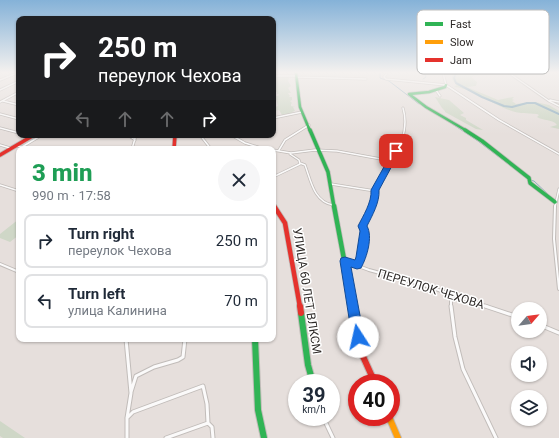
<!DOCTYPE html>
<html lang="en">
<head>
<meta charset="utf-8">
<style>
  body { margin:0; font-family:Roboto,sans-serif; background:#f6f6f7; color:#1f2937; height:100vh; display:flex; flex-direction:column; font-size:15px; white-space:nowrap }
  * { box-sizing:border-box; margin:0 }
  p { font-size:13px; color:#747a83 }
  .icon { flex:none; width:22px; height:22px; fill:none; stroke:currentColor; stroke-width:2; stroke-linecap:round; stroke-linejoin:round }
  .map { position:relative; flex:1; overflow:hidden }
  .details { position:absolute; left:16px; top:146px; width:260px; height:196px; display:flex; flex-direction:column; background:#fff; border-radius:8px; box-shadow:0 1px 3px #0004 }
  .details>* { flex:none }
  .guide { position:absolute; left:16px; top:16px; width:260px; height:122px; border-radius:8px; box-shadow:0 1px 3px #0004; background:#202124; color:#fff; overflow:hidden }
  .needle { width:26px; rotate:62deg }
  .buttons { position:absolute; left:511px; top:302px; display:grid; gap:8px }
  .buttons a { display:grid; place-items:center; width:36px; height:36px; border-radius:50%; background:#fff; box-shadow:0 1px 3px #0004; font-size:20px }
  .speed { position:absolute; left:288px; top:374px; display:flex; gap:8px; font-size:20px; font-weight:700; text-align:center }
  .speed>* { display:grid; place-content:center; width:52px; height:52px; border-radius:50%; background:#fff; box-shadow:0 1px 3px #0004; line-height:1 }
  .speed small { font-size:10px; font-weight:400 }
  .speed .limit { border:6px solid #d22; background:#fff; color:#111 }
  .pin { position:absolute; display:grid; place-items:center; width:34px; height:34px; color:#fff; margin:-17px; border-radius:8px; box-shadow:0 2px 6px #0006 }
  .me { position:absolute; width:44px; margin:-22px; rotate:350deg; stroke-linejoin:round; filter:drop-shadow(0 0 3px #0008) }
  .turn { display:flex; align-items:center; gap:14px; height:84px; padding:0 16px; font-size:18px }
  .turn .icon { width:52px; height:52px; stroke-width:2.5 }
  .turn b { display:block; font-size:28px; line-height:34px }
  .lanes { display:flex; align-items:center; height:38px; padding:0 16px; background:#0003; justify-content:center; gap:20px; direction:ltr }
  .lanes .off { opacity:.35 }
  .round { display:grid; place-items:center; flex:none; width:42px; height:42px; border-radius:21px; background:#f6f6f7 }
  .summary { display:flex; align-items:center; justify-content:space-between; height:68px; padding:0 16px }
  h1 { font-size:24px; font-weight:800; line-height:30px; color:#1e9e55 }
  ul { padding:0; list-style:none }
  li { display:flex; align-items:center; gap:12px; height:54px; margin:0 8px 6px; padding:0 8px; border:2px solid #e0e1e3; border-radius:8px }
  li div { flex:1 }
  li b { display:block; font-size:15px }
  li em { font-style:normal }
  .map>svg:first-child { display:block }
</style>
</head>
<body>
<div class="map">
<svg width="559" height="438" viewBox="0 0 559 438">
  <rect width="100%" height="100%" fill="#e6dfdc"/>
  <path fill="#cfd7c7" d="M451,73l37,2 -15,1 -1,2 5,4 -1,4 -9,1 31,13 15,-3h1l-2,2 2,1 -2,1 4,3 19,-2 14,3 10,6v18l-9,-2 7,-2c-4,-6 -14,-4 -20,-8l2,-2 -2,-1c-10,-1 -18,0 -28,-4 -17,-6 -38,-22 -55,-23l3,-2 -4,-4z
    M277,77h12l-1,4 3,5 -3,2 3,5h-3l2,3 -1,1h3v3l-2,1 2,2 -1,1v2l4,1h-2l2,4 -3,1 1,1 -11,2 -3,-5 -6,1v-2h3l-1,-2 3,-1 -3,-10h3l1,-2h-2v-2h-4l2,-2v-11z
    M435,97l14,3 15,13 -4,2 6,3v2l17,10 -7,-1 -31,-17v-1l-3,-3z
    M19,219v16l-9,7 -10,-4v-4z
    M0,421l25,17h-22l-3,-2z"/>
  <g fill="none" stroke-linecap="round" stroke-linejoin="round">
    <path stroke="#92b0c1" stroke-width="1" d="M380,73v5l9,3 30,23
      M423,79l3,-2 -2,-4
      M451,123l27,18 50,38
      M530,180l4,1 17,16"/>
    <path stroke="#92b0c1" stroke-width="2" d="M456,73l-2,5 2,5 26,14 22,9 8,1 15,-4h8l24,11"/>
    <g stroke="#c1bcb9" stroke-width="3">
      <path id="street-far2" d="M387,73l-3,4 2,2 60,6 53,35 60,34
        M443,73l3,12
        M509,73l40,28 10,5
        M273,76h24
        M297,77l69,2
        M0,80l17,-7
        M0,90l19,-9
        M436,90l4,6
        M550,100l9,2
        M3,101l16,4
        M0,102l19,-10
        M0,114l19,5
        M273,118l29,-6
        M0,128l19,5
        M128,135l7,5
        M200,135l11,14
        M231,135l14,8 19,6
        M0,145l10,3
        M17,146l12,3
        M22,147l20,-12
        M132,149l4,-14
        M273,150l18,3 24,-3 22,1 55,10
        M279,150l6,-10 24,-15
        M300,163l5,2c6,16 9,37 28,40
        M273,177l27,-13 -1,-4 -9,-6
        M331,184l44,7
        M0,185l19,6
        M372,207c2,-6 2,-13 4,-18 13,-26 36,-51 27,-81
        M555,207l4,-18"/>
    </g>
    <g stroke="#c1bcb9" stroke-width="4">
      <path id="street-far1" d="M555,206l-1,33 5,50
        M345,261l24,9 55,15 64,22
        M0,264l19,8
        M357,265l7,-26 -2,-13 10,-20
        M451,294v13"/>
    </g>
    <g stroke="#c1bcb9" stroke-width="5">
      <path id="street" d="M451,306l4,31 8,32 33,69
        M485,306l33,11
        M540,325l19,8
        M126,339l5,54 -4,25v20
        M131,392l5,-16 18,-9 24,-7 5,-3 2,-18
        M323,417l10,21
        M127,418l6,-6 70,-26 4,18 1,19 4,4 1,11
        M166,438l42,-15"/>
    </g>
    <g stroke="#c1bcb9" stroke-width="4">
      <path id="fast-far3" d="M296,73l4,34 10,24
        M446,85l-1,2 -16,5 -20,2 17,13 41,24"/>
    </g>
    <g stroke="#c1bcb9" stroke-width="5">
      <path id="fast-far2" d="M310,130l18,42 6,35
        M465,130l17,11 47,37 1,5 25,19"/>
    </g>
    <g stroke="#c1bcb9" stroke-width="6">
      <path id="fast-far1" d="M334,206l19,101"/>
    </g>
    <g stroke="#c1bcb9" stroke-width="8">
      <path id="fast" d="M352,306l2,9
        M301,313l7,52 5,18
        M255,339l3,71 6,28"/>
    </g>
    <g stroke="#c1bcb9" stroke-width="8">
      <path id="slow" d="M389,417l9,21"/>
    </g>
    <g stroke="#c1bcb9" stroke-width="5">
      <path id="jam-far2" d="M174,149l1,-14
        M0,155l34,-20
        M273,205l1,2"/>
    </g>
    <g stroke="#c1bcb9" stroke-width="6">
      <path id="jam-far1" d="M274,206l11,17 15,84"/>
    </g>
    <g stroke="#c1bcb9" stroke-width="8">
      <path id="jam" d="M300,306l1,7
        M354,315l7,37 14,31"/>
    </g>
    <use href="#street-far2" stroke="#fbfafa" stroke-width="1.5"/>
    <use href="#street-far1" stroke="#fbfafa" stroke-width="2"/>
    <use href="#street" stroke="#fbfafa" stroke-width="3"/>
    <use href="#fast-far3" stroke="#30b455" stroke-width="2.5"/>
    <use href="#fast-far2" stroke="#30b455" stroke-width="3.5"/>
    <use href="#fast-far1" stroke="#30b455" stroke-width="4.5"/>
    <use href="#fast" stroke="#30b455" stroke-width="6"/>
    <use href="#slow" stroke="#ff9f0a" stroke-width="6"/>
    <use href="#jam-far2" stroke="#e5322d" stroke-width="3.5"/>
    <use href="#jam-far1" stroke="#e5322d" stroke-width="4.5"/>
    <use href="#jam" stroke="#e5322d" stroke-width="6"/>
  </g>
  <linearGradient id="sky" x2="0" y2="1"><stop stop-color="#85b2d8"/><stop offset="0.54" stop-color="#f4f1ef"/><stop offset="1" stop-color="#f4f1ef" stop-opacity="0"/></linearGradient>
  <rect width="559" height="134" fill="url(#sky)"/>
  <path fill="#1a73e8" stroke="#114b97" d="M394,149h5l1,2 -21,39c1,12 -7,26 -12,36 6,11 0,31 -6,42l-4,1 -6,-2 13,70 -1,4 -5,2 -4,-2 -2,-4 -12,-76 1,-3 4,-1 10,3 1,-3 4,-26 -2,-5c5,-10 14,-24 13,-36z"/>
  <g text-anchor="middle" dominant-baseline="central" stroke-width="3" stroke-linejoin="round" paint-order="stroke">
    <g font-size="12" fill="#2e2a28" stroke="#fff">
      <text transform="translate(431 289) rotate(17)">ПЕРЕУЛОК ЧЕХОВА</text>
      <text transform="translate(307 291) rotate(81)">УЛИЦА 60 ЛЕТ ВЛКСМ</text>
    </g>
  </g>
  <rect x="417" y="10" width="132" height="64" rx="6" fill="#fff" stroke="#c0bfbe" stroke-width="1"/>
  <rect x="425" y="22" width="18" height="4" fill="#30b455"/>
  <rect x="425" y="40" width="18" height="4" fill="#ff9f0a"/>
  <rect x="425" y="58" width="18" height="4" fill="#e5322d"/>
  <g font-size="11" fill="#2e2a28">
    <text x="450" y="28">Fast</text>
    <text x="450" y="46">Slow</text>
    <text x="450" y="64">Jam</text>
  </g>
</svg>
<div class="buttons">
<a><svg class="needle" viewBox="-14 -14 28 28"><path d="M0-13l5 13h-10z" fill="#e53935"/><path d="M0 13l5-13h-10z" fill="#747a83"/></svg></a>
<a><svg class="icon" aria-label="sound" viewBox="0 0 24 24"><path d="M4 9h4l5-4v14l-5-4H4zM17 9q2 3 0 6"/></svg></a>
<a><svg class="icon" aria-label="layers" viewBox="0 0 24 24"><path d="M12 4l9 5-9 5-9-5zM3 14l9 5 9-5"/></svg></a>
</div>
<div class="speed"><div>39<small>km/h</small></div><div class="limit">40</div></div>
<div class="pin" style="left:396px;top:151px;background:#d93025"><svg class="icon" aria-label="arrive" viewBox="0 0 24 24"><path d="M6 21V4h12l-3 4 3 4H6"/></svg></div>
<svg class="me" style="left:358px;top:337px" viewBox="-20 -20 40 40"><circle r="19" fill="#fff"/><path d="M0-13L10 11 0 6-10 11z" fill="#1a73e8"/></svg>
<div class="guide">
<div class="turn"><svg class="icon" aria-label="right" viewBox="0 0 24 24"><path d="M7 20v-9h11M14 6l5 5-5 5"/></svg><div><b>250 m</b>переулок Чехова</div></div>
<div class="lanes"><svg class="icon off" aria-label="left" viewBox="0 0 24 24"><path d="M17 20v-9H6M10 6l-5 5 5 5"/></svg><svg class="icon off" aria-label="ahead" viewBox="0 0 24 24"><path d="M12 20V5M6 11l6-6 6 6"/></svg><svg class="icon off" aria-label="ahead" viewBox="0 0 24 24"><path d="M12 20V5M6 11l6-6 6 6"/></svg><svg class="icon" aria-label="right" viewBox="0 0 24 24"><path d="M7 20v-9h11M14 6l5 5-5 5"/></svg></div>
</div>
<section class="details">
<div class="summary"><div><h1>3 min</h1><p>990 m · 17:58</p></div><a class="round"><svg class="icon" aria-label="close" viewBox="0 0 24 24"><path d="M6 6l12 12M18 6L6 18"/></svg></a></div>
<ul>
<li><svg class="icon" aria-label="right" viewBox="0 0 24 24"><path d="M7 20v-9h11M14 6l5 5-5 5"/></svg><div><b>Turn right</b><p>переулок Чехова</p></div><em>250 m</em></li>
<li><svg class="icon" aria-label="left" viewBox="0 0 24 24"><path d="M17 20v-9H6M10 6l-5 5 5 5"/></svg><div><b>Turn left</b><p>улица Калинина</p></div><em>70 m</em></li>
</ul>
</section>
</div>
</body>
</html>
